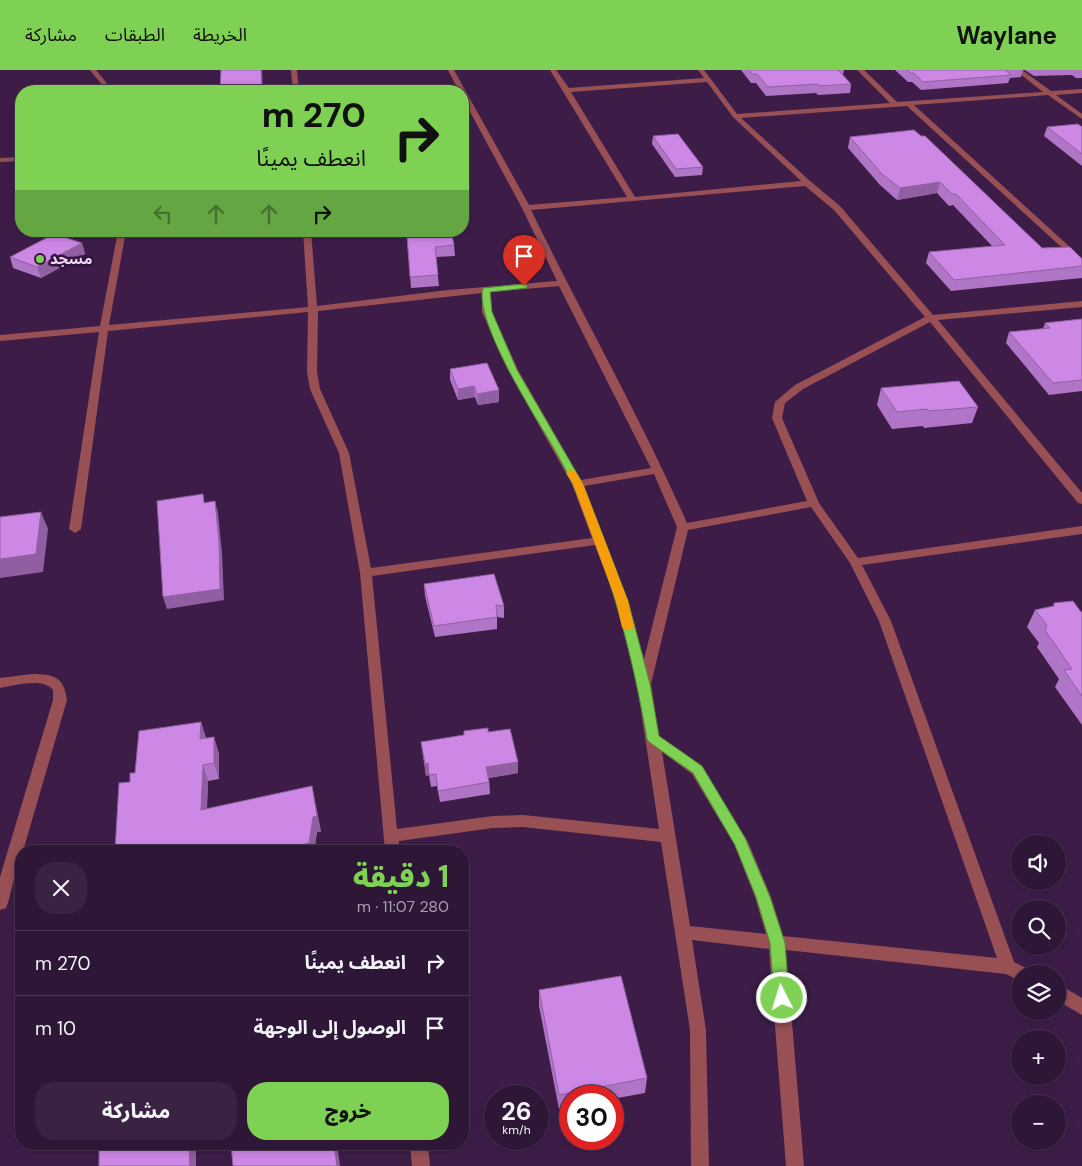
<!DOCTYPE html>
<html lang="ar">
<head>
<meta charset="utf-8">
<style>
  body { margin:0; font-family:"DM Sans","Noto Sans Arabic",sans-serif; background:#3a2342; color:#f1f3f6; direction:rtl; height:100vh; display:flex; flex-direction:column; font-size:19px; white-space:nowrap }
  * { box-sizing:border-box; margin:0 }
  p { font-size:16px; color:#a79fad }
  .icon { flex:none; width:28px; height:28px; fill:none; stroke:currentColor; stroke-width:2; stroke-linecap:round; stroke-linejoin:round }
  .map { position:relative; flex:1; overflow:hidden; direction:ltr }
  .drawer { position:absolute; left:15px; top:775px; width:454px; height:305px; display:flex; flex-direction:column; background:#2e1636; border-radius:20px; box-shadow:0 2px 8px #0003,0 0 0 1px #493551; direction:rtl }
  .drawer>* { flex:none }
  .guide { position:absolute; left:15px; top:15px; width:454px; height:152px; border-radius:20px; box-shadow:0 2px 8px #0003,0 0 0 1px #493551; direction:rtl; background:#7ed153; color:#111; overflow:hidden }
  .controls { position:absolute; left:1011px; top:765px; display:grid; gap:10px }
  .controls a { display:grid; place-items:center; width:55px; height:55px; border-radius:50%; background:#2e1636; box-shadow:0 2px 8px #0003,0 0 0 1px #493551; font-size:25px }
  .speed { position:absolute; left:484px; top:1015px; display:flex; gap:10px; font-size:25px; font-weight:700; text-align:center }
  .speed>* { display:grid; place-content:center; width:65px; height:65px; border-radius:50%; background:#2e1636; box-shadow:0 2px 8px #0003,0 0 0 1px #493551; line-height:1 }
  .speed small { font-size:12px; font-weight:400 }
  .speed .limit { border:8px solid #d22; background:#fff; color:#111 }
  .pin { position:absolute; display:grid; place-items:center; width:42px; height:42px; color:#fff; margin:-51px -21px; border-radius:50% 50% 50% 0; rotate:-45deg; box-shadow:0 0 5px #0007 }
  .pin .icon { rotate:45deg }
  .me { position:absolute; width:55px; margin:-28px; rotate:355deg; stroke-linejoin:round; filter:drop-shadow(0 0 4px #0008) }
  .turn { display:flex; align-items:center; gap:18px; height:105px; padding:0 20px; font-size:22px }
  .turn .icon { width:65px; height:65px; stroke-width:2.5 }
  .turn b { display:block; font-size:35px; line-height:42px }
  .lanes { display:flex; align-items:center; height:48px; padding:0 20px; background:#0003; justify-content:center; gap:25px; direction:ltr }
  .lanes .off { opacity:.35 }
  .round { display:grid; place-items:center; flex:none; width:52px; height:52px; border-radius:20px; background:#3a2342 }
  .head { display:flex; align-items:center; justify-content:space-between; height:85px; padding:0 20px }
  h1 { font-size:30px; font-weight:800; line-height:38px; color:#7ed153 }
  .primary-button { display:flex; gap:10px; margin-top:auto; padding:10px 20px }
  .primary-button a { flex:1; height:58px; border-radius:20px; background:#7ed153; color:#111; font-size:20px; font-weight:800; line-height:58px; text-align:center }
  .primary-button a+a { background:#3a2342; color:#f1f3f6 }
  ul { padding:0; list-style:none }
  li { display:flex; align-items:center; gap:15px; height:65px; padding:0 20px; border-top:1px solid #493551 }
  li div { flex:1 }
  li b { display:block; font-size:19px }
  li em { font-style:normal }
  header { display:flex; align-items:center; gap:30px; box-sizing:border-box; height:70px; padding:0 25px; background:#7ed153; color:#111 }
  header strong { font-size:24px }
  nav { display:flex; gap:28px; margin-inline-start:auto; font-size:18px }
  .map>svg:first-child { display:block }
</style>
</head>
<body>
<header>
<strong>Waylane</strong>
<nav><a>الخريطة</a><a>الطبقات</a><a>مشاركة</a></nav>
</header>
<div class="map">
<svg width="1082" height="1096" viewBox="0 0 1082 1096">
  <rect width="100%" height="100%" fill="#3d1d48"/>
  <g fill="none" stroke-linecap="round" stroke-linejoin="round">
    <path fill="#985055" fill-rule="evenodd" d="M90,0h6l17,21h-6z
      M291,0h6l2,21h-6z
      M448,0h6l75,135 98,-8 -77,-127h6l13,18 135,-10 -6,-8h6l33,44 153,-11 -33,-33h7l33,32 146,-10 -28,-22h7l29,21 31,-2v4l-26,2 26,19v5l-34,-24 -134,10 168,153v8l-175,-160 -166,12 69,63 30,25 93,109 149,-14v6l-144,13 144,173v11l-4,-1 -148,-181 -127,67 -18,14 -3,15 37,85 39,55 224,-32v8l-220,31 29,56 123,341 14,7 2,5h-10v7l-14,-7 -220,-24 18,216h-18l-17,-217 -77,-9 14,90 3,136h-18l-1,-136 -29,-188 -138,-15 -30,1 -94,13v10h-14l-25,-278 -21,-120 -29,-64 -3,-17 1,-60 -200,19 -27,198 -6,4 -6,-4 30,-197 -99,9v-6l100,-9 18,-95h8l-17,94 199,-18 -5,-76h8l6,75 131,-16 109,-9 -35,-73 -60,-111v-6h-3zM707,12l26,35 68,64 -166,16 -64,-105zM805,116l29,24 91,107 -130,68 -20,17 -3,16 35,83 -120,22c-47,-107 -105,-208 -156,-313zM559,216l92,182 -70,12 -63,-110 -26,-58 -1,-20zM482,223v19l26,58 64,114 20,54 -221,30 -22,-115 -29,-64 -3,-17 1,-61zM654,404l23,53 -33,132 -16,-58 -44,-115zM811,437l39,56 29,58 118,337 -214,-22 -12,-39 -23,-55 -46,-76 -43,-30 -8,-52 37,-154zM595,475l21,56 21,83 22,145 -136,-14 -30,1 -96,13 -25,-253zM662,682l30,22 42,70 21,53 11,37 -76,-8z
      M21,87v4l-21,1v-4z
      M32,604c22,0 32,3 35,26l-44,151h-2l-13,52 -2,5 -6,2v-33l53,-177v-10c-11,-13 -39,-4 -53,-2v-10z
      M1058,914l24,14v17l-24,-14z
      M410,1074h18l2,22h-18z"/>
  </g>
  <path fill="#b075c6" d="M741,0h103l-1,5 8,9 -1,9 -32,2 -2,-2 -50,3 -10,-13h-5z
    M895,0h128l-2,7 -11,1 -2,5 -87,7 -9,-8h-4z
    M1025,0h57v8h-6l-4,-3 -38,1z
    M1047,57h35v39l-38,-30z
    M914,60l128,118 40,11v19l-131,13 -25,-28 3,-11 63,-6 -39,-41 -4,1 -12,-13 -40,7 -17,-15 -32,-37 2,-11z
    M653,66l50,31 -1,8 -27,2 -23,-33z
    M410,161h41l3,14 1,11 -19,1 3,29 -28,2 -4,-53h4z
    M82,173l3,11 -44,24 -28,-10 -3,-11z
    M1082,249v72l-33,4 -43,-52 3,-11 34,-3 2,-6z
    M450,299l49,21v12l-21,3 -3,-8 -17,3 -8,-20z
    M881,318l97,19 -6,16 -48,5 -1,-2 -31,3 -15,-24z
    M424,514l80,22v12l-7,-1v12l-62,8 -10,-41z
    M1054,533l28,9v113l-27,-38 4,-8 -22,-32 2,-4 -12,-16 8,-17 18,-4z
    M201,652l5,16 13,15v26l-11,2 -1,28 105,-23 9,46h-4l-3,19h-199l15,-69 5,-9z
    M488,662l30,41 -29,5 1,16 -50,8 -3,-16 -6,1 -2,-12 -3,1 -5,-34z
    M539,920l108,88 -2,15 -33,6v-3h-42v11l-11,2 -20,-103z"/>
  <path fill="#905fa1" d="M261,0h1l1,21h-1z
    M940,112l-3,11 -40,7 3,-12z
    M82,173l3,11 -44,24 -4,-11z
    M474,316l1,11 -17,3v-11z
    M499,320v12l-21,3 -1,-11z
    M215,431l3,12 4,40 2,47 -57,9 -4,-12z
    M41,442l7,17 -5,43 -43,6v-19z
    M201,652l5,16 -6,1z
    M214,667l5,16v26l-5,-16z
    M518,692v11l-31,5 -1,-11z
    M428,693l1,12 -3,1 -1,-12z
    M203,695l5,16 -2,45 -5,-16z
    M312,716l9,46h-4l-3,19h-13v-6z
    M189,1074h7v22h-6z
    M334,1074h3l3,22h-3z"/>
  <path fill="#cd88e6" stroke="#905fa1" d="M221,0h40l1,21h-42z
    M749,0h89l13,14 -32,2 -1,-2 -50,3 -11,-13h-5z
    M907,0h98l6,5 -88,7 -9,-9h-4z
    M1078,54l4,3v27l-35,-27z
    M914,60l7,6h4l117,112 28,-1 12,12v7l-128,14 -25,-28 76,-7 -49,-51h-4l-12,-12 -40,6 -18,-14 -32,-37z
    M678,64l25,33 -27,2 -23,-33z
    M411,161h40l3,14 -19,2 3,28 -28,2 -3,-42h4z
    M54,164l28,9 -45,24 -27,-10z
    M1082,249v61l-29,3 -44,-51 41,-4 -5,-5z
    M487,293l12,27 -22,4 -3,-8 -16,3 -8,-20z
    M959,311l19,26 -49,4 -2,-2 -30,3 -16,-24z
    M203,424l1,9 11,-2 4,40 1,48 -57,8 -6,-96z
    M41,442l-5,42 -36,5v-42z
    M494,504l10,32 -8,-1 1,12 -63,9 -10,-42z
    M1073,531l8,11h1v84l-18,-26 8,-1 -27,-39 2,-5 -12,-15 19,-4v-3z
    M201,652l-1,17 14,-2v26l-11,2 -2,45 111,-24 5,30 -4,1 -4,26 -8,2v6h-186l4,-68 11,-1v-9h5l4,-42z
    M488,658v4l22,-3 8,33 -32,5 3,15 -51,9 -2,-17 -7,1 -1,-12 -3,1 -4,-22 43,-7v-4z
    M621,906l26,102 -88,17 -20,-105z
    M99,1074h90l1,22h-91z
    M231,1074h103l3,22h-104z"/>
  <path fill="#7ed153" stroke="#528836" d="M524,214l3,1v3l-37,4 2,20 25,58 66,114 45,117 22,83 9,52 43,30 43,72 25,59 15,46 4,55 -2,6 -5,2 -6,-2 -2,-6 -4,-55 -14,-46 -21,-52 -42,-72 -44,-31 -2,-3c-15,-87 -38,-173 -74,-254 -14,-31 -34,-60 -50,-89 -13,-22 -47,-84 -40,-108z"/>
  <path fill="#f59e0b" d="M571,400l4,1 8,13 45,117 6,26 -2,3h-8l-2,-3 -6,-26 -43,-117 -7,-11z"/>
  <circle fill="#7ed153" stroke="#32133d" stroke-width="2" cx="40" cy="189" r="5"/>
  <g text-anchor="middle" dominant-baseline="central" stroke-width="5" stroke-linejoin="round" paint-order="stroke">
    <g font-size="15" font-weight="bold" fill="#ecd9f4" stroke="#32133d" text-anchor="start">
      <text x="50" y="189">مسجد</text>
    </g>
  </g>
</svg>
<div class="controls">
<a><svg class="icon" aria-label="sound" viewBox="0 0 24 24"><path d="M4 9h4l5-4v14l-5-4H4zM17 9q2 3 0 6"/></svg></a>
<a><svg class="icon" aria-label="search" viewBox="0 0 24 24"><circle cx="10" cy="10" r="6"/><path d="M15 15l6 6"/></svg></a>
<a><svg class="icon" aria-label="layers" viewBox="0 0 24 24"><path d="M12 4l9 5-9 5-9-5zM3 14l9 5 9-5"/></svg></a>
<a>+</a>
<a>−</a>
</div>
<div class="speed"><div>26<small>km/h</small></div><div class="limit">30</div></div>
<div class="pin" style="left:524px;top:216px;background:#d93025"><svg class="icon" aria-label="arrive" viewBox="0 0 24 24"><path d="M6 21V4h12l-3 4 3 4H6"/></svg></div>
<svg class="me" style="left:782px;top:928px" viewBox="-20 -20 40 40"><circle r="17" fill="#7ed153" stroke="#fff" stroke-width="3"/><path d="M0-11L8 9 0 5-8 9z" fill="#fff"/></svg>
<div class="guide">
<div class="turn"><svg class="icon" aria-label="right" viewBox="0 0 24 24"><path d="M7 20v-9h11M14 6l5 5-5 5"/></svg><div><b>270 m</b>انعطف يمينًا</div></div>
<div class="lanes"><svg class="icon off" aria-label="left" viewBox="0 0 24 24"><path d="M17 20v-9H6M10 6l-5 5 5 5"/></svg><svg class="icon off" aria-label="ahead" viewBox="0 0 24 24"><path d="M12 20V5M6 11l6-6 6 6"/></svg><svg class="icon off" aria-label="ahead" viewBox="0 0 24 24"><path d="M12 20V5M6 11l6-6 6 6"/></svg><svg class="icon" aria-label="right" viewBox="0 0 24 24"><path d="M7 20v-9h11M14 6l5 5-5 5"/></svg></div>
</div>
<section class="drawer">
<div class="head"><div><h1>1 دقيقة</h1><p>280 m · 11:07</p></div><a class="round"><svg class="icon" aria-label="close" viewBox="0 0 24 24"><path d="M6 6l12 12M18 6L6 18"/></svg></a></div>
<ul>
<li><svg class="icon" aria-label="right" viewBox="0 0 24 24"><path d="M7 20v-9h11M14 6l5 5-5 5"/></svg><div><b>انعطف يمينًا</b></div><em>270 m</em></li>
<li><svg class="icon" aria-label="arrive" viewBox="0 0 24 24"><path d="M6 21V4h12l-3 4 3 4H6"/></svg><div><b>الوصول إلى الوجهة</b></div><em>10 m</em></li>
</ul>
<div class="primary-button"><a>خروج</a><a>مشاركة</a></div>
</section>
</div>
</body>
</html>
